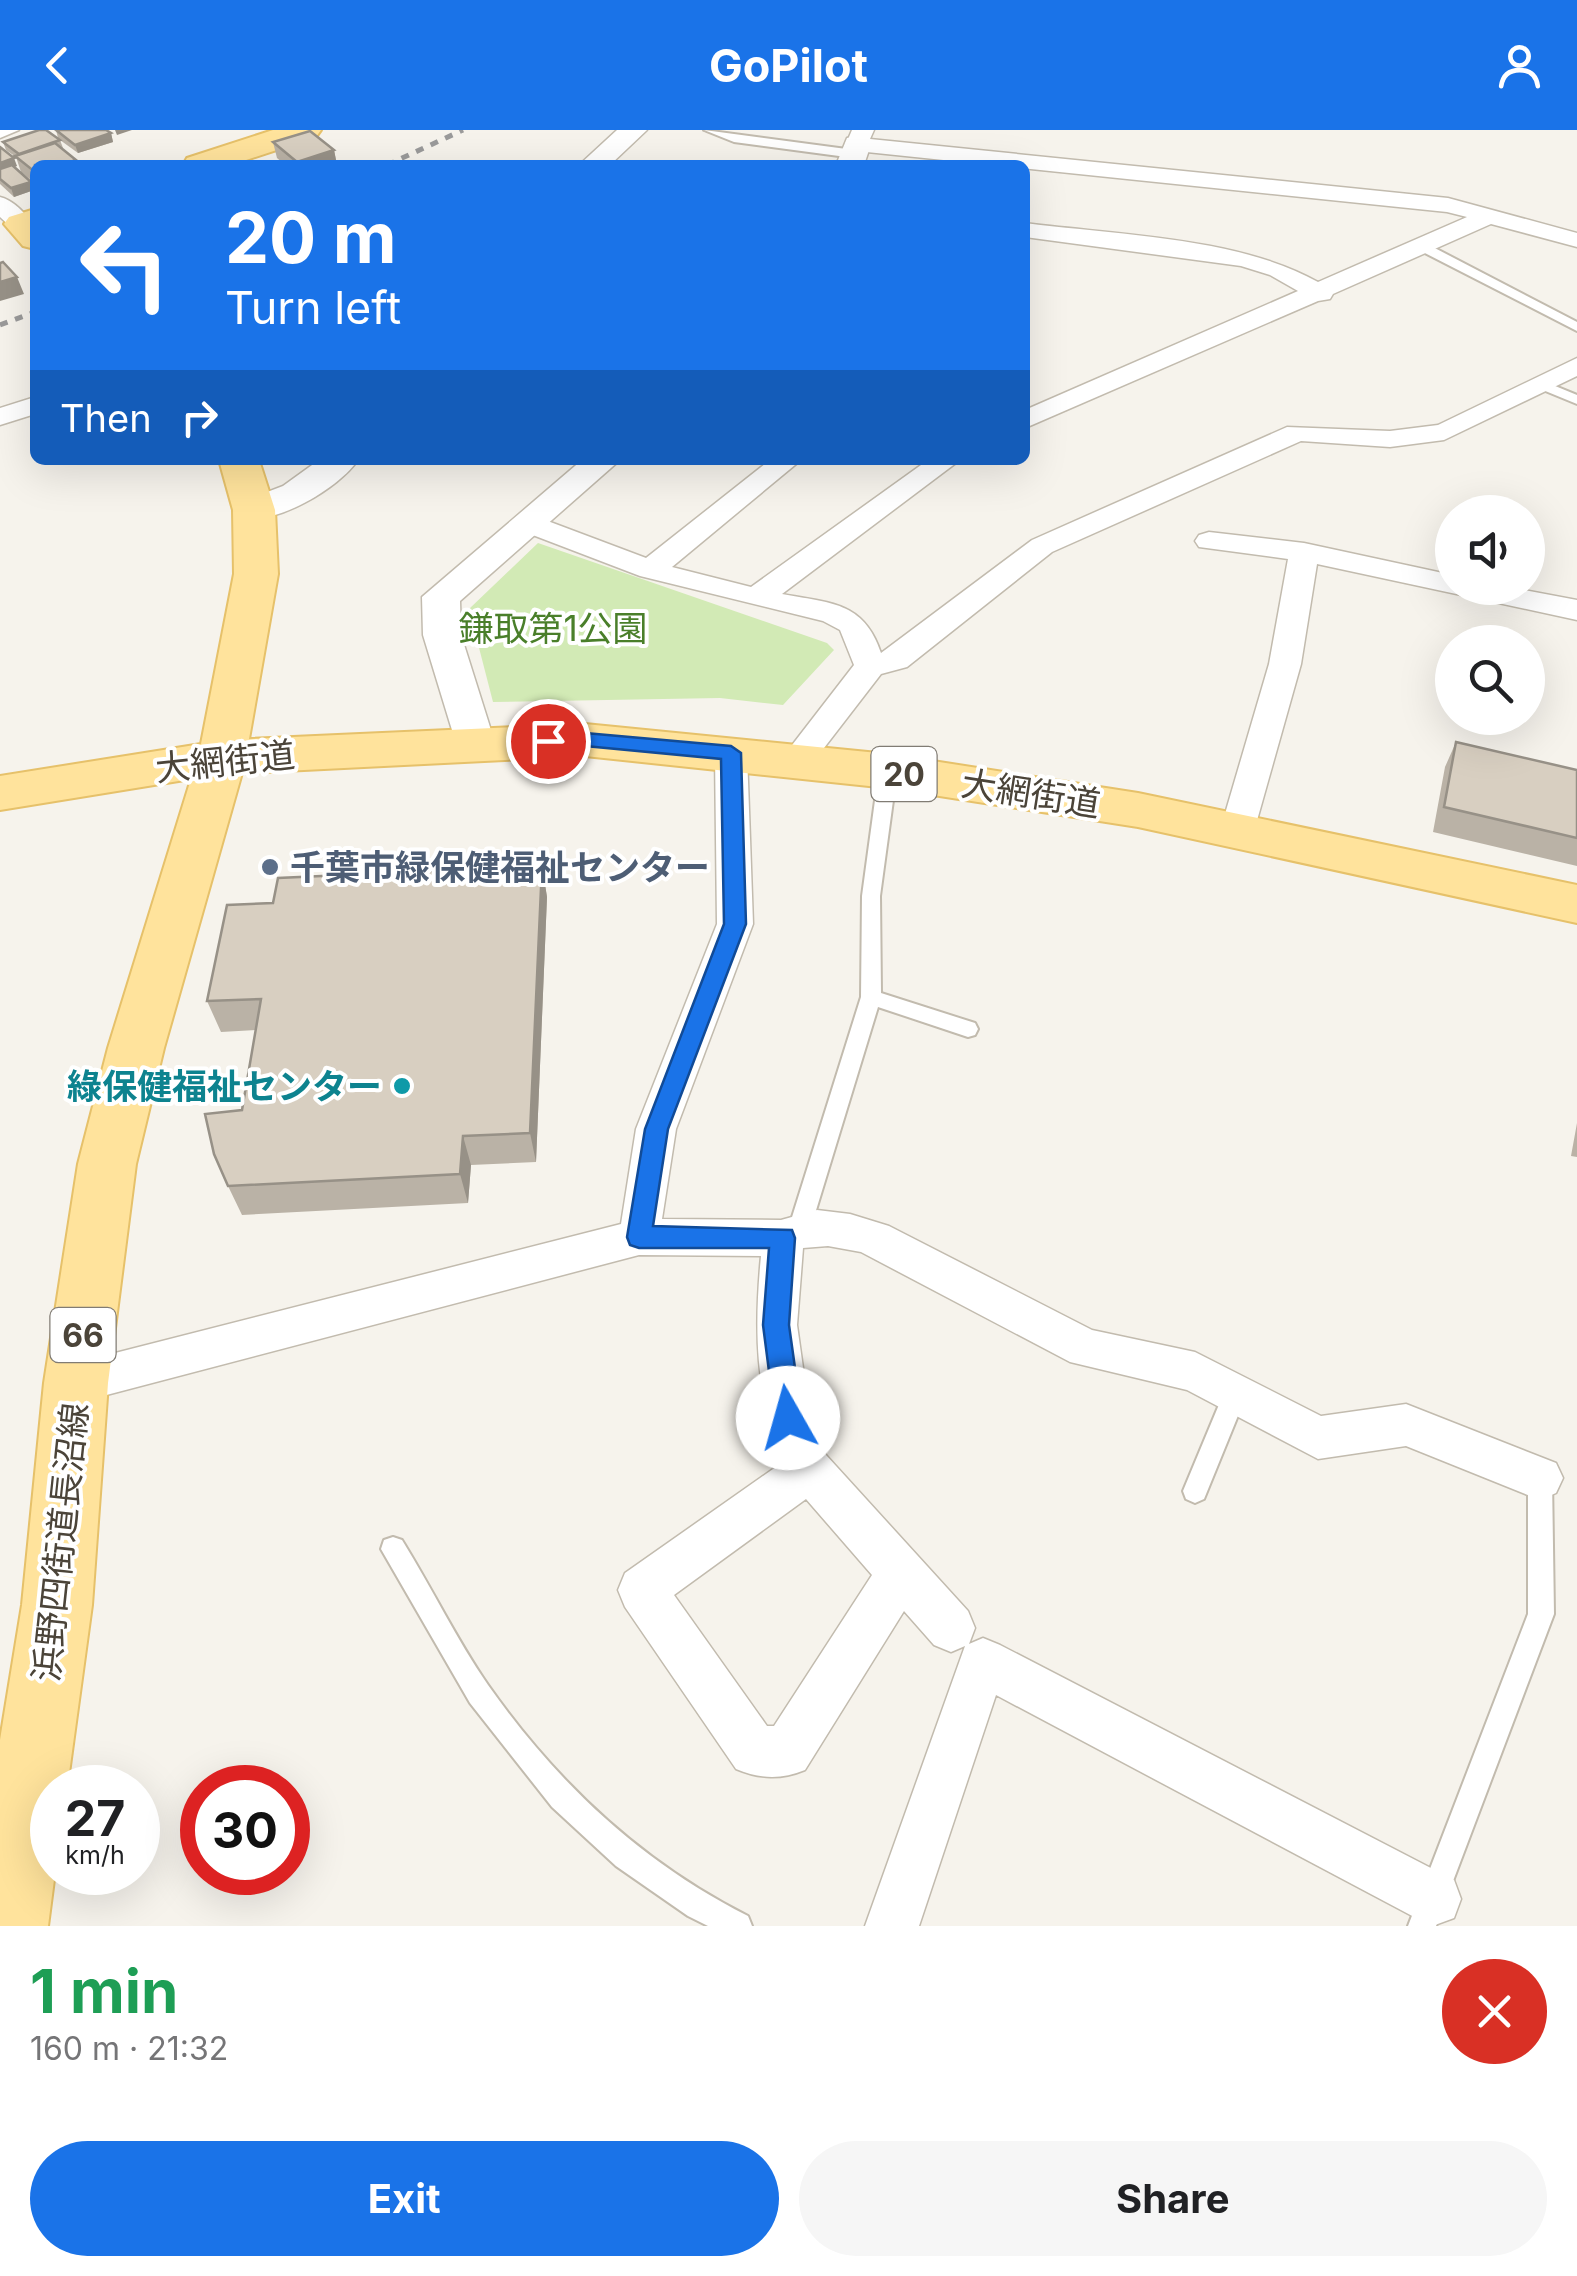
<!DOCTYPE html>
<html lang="en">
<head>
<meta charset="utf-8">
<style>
  body { margin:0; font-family:Inter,"Noto Sans JP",sans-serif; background:#f6f6f6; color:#202124; height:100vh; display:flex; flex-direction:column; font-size:38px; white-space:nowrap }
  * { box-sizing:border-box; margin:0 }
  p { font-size:32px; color:#757577 }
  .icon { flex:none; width:55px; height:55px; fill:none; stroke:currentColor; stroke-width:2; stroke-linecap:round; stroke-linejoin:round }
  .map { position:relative; height:1796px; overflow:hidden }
  .drawer { display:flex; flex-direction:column; background:#fff; flex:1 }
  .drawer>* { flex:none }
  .banner { position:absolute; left:30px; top:30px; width:1000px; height:305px; border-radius:15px; box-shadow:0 10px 40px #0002; background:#1a73e8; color:#fff; overflow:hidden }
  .controls { position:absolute; left:1435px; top:365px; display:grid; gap:20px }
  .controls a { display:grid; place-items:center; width:110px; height:110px; border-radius:50%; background:#fff; box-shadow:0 10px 40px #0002; font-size:50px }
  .speed { position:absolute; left:30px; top:1635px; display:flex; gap:20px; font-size:50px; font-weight:700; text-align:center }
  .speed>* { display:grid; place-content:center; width:130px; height:130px; border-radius:50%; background:#fff; box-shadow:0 10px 40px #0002; line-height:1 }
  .speed small { font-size:25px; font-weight:400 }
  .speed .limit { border:15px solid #d22; background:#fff; color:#111 }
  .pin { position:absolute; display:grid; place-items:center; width:85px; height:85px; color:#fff; margin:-42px; border:5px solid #fff; border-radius:50%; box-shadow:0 2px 10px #0007 }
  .me { position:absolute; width:110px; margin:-55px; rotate:353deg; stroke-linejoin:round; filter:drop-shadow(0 0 8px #0008) }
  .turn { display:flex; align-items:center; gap:35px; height:210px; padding:0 30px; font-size:45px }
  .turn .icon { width:130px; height:130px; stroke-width:2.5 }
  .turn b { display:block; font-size:70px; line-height:85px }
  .then { display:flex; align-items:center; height:95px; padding:0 30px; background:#0003; gap:20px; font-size:38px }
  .round { display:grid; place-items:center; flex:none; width:105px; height:105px; border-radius:52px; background:#f6f6f6 }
  .headline { display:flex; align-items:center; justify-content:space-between; height:170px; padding:0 30px }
  h1 { font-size:60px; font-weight:700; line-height:75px; color:#1e9e55 }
  .cta { display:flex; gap:20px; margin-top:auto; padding:20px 30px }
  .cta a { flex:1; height:115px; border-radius:60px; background:#1a73e8; color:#fff; font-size:40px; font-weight:700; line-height:115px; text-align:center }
  .cta a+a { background:#f6f6f6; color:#202124 }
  header { display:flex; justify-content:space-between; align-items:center; height:130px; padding:0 30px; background:#1a73e8; color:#fff; font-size:45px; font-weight:700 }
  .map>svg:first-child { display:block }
</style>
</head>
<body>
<header><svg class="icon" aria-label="back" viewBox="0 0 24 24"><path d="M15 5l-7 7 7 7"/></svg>GoPilot<svg class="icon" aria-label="person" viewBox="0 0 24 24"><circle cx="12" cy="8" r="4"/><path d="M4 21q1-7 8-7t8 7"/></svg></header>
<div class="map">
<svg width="1577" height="1796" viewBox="0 0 1577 1796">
  <rect width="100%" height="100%" fill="#f6f3ec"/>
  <path fill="#d2eab5" d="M538,413l289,100 7,7 -51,55 -63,-7 -227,4 -24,-93z"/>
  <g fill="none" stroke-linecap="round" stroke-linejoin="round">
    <g stroke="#c2bbae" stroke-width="4">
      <path id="service" d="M704,0l150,20 6,4 -6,4 -120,-16z
        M1419,114h8l150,78v9l-158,-81z
        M1543,251l34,14v9l-39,-16v-6z
        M888,635l9,6 -17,125 1,97 94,30 3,6 -3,6 -7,2 -90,-30 -68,223 -3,7 -8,2 -8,-2 -3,-7 73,-233 1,-101 17,-125z
        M1236,1250l8,3 4,8 -44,108 -9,4 -9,-4 -3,-8 45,-108z
        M1540,1336l9,4 3,8 2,136 -118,312h-28l120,-312v-136l3,-8z
        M393,1407l9,3c30,48 54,99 86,145 69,98 153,177 260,231l4,10h-44l-20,-10 -72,-50 -64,-59 -82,-104 -89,-154 3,-9z"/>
    </g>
    <g stroke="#c2bbae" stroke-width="3">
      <path id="minor" d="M0,0h19l-19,8z
        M852,0h22l-4,9 578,59 129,35v14l-86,-23 -158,70 -3,5 -12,2 -293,127v-18l273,-119 -28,-16 -29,-9 -216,-29v-14c92,12 213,14 293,59l149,-65 -20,-5 -590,-61 -11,-7z
        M0,67c13,3 25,16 33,27l-4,5h-16l-13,-12z
        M1577,228v18l-133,64 -54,7 -89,-6 -249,111 -145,115 -26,7 -74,96 -12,3 -12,-3 -4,-8 75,-97 -14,-35 -17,-9 -183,-45 -123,-47 -4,-6 4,-6h20l109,41 124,-98h31l-129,107 79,20 177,-127h32l-178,134c47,9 82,7 99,59l151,-113 255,-113 103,4 48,-6z
        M35,267v17l-35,11v-17z
        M1209,402l95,11 148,32v13h61l64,12v20l-260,-56 -16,100 -47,167 -5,9 -12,3 -12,-3 -5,-9 49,-167 19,-105 -89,-12 -4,-6 4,-6z
        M731,612l12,3 4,8 6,171 -77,205 -14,90 119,1 36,-10 33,4 39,12 203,104 103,22 126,64 85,-12 150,59 7,15 -7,15 -16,7 -134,-54 -88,13 -131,-69 -117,-28 -209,-110 -33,-6 -25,2 -6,77 13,93 16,37 142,156 7,17 -6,16 14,-6 17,7 454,235 7,19 -7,19 -19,7 -19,-7 -420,-223 -77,231h-54l100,-280 -14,6 -17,-7 -30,-34 -99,159c-24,10 -45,9 -69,-1l-111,-162 -7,-17 7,-17 158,-111c-28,-70 -29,-132 -22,-206l-122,-1 -563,148 -15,-6 -7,-14 7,-14 15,-6 545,-139 15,-95 81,-205 -2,-171 4,-8zM806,1369l66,76 -98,151h-7l-93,-131z"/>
    </g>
    <g stroke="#c2bbae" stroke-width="3">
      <path id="tertiary" d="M617,0h30l-37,35h-31z
        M857,6l14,8 -7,21h-28l11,-27z
        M319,330h39c-19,28 -83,66 -117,58l-5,-8 5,-8 42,-16z
        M582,330h38l-160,141 1,34 34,108 -6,10 -15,4 -15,-4 -36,-118 -1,-38z"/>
    </g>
    <g stroke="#e6c16a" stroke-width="4">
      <path id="primary" d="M273,0h48l-5,7 -85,28h-48l4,-7z
        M35,79v40l-12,-3 -19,-22 5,-7z
        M219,330h40l16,50 3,64 -29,165 336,-15 303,30 250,39 439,92v38l-439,-96 -250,-39 -303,-32 -343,17 -78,275 -28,116 -28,219 -16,222 -25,183h-15l3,84 -7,54h-48v-186l22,-135 22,-222 34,-219 30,-116 83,-269 -191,31v-34l201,-32 33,-170 -1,-64z"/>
    </g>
    <use href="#service" fill="#fff" fill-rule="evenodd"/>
    <use href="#minor" fill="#fff" fill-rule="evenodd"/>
    <use href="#tertiary" fill="#fff" fill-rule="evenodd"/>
    <use href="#primary" fill="#ffe39c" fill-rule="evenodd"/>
    <path stroke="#9a9a9a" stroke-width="5" stroke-dasharray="8 8" stroke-linecap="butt" d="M387,35l76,-35
      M0,195l35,-13"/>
  </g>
  <path fill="#bab2a6" d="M56,0l55,3 2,9 -35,11 -18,-13 3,8 -28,17v18l-14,-11 -5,-15 -10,-7 -3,-8 55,-4z
    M273,12l61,8 3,15h-52l-8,-7z
    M0,17l17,19 -3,1 17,15 3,8 -20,7 -14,-13z
    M1456,612l121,28v96l-144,-34 12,-65z
    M542,736l5,31 -11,265 -65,3 -3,38 -226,12 -14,-29 28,-156 -35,2 -14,-31 66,-98z
    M1577,993v34l-6,-1z"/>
  <path fill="#979187" d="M115,0h17l-15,5z
    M111,3l2,9 -35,11 -3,-8z
    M334,20l3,15h-39l-1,-3z
    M14,28l3,8 -17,6v-9z
    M76,30l2,5h-18z
    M31,52l3,8 -20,7 -3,-9z
    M17,147l7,17 -24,7v-19z
    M542,736l5,31 -11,265 -6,-29z
    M463,1006l8,29 -3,38 -8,-29z"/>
  <path fill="#d8cfc1" stroke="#979187" stroke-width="2.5" d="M39,0h7l14,10 -41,14 -16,-12z
    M56,0h50l5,3 -36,12z
    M310,1l24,19 -37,12 -24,-20z
    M55,13l21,17 -16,5h-25v7l-20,-16z
    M0,17l14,11 -14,5z
    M12,35l19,17 -20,6 -11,-9v-10z
    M3,132l14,15 -17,5v-19z
    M1456,612l121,28v68l-133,-31z
    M542,736l-12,267 -67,3 -3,38 -232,12 -14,-32 -9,-40 37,-4 19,-111 -54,2 20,-96 46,-2 5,-25z"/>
  <path fill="#1a73e8" stroke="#114b97" stroke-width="2.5" d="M585,603l146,13 10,7 5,171 -78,205 -15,97 139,4 3,8 -6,87 13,93 -4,9 -10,4 -9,-4 -4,-9 -12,-93 6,-77h-130l-9,-3 -3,-8 18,-108 79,-205 -3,-165 -136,-13 -37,1 -10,-6 10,-7z"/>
  <circle fill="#5c6f8a" stroke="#fff" stroke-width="4" cx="270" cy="737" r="10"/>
  <circle fill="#0f9aa8" stroke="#fff" stroke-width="4" cx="402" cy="956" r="10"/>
  <g text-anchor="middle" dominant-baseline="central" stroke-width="8" stroke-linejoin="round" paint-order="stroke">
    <g fill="#fff" stroke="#817c74" stroke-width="2.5">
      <rect x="871.5" y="617" width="65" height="54" rx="8"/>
      <rect x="50.5" y="1178" width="65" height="54" rx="8"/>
    </g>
    <g font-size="32" font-weight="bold" fill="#4b4439">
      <text x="904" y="644">20</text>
      <text x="83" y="1205">66</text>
    </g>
    <g font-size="35" fill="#4a7f2a" stroke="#fff">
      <text x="553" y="498">鎌取第1公園</text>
    </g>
    <g font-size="35" fill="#4b4439" stroke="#fff">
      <text transform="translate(225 631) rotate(-6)">大網街道</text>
      <text transform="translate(1031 663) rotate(9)">大網街道</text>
      <text transform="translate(60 1412) rotate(-84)">浜野四街道長沼線</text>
    </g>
    <g font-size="35" font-weight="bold" fill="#4e5e75" stroke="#fff" text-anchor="start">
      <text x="290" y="737">千葉市緑保健福祉センター</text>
    </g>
    <g font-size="35" font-weight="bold" fill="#0d838f" stroke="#fff" text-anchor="end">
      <text x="382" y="956">綠保健福祉センター</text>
    </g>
  </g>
</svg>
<div class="controls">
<a><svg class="icon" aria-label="sound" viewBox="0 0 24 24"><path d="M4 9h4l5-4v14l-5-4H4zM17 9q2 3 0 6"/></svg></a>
<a><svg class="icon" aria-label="search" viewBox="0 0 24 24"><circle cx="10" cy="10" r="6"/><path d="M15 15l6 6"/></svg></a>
</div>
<div class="speed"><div>27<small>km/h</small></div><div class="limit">30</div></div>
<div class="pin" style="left:548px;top:611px;background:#d93025"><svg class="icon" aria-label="arrive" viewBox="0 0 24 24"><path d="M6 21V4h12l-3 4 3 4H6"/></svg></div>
<svg class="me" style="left:788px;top:1288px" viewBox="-20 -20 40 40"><circle r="19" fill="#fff"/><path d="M0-13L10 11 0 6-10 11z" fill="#1a73e8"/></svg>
<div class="banner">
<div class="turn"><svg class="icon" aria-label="left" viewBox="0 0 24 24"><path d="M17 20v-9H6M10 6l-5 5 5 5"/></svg><div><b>20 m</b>Turn left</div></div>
<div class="then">Then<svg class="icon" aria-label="right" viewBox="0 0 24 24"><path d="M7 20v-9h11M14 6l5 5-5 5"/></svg></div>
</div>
</div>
<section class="drawer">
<div class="headline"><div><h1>1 min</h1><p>160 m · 21:32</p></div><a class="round" style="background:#d93025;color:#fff"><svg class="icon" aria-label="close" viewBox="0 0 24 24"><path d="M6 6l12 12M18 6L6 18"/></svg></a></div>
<div class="cta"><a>Exit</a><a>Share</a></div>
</section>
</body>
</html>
